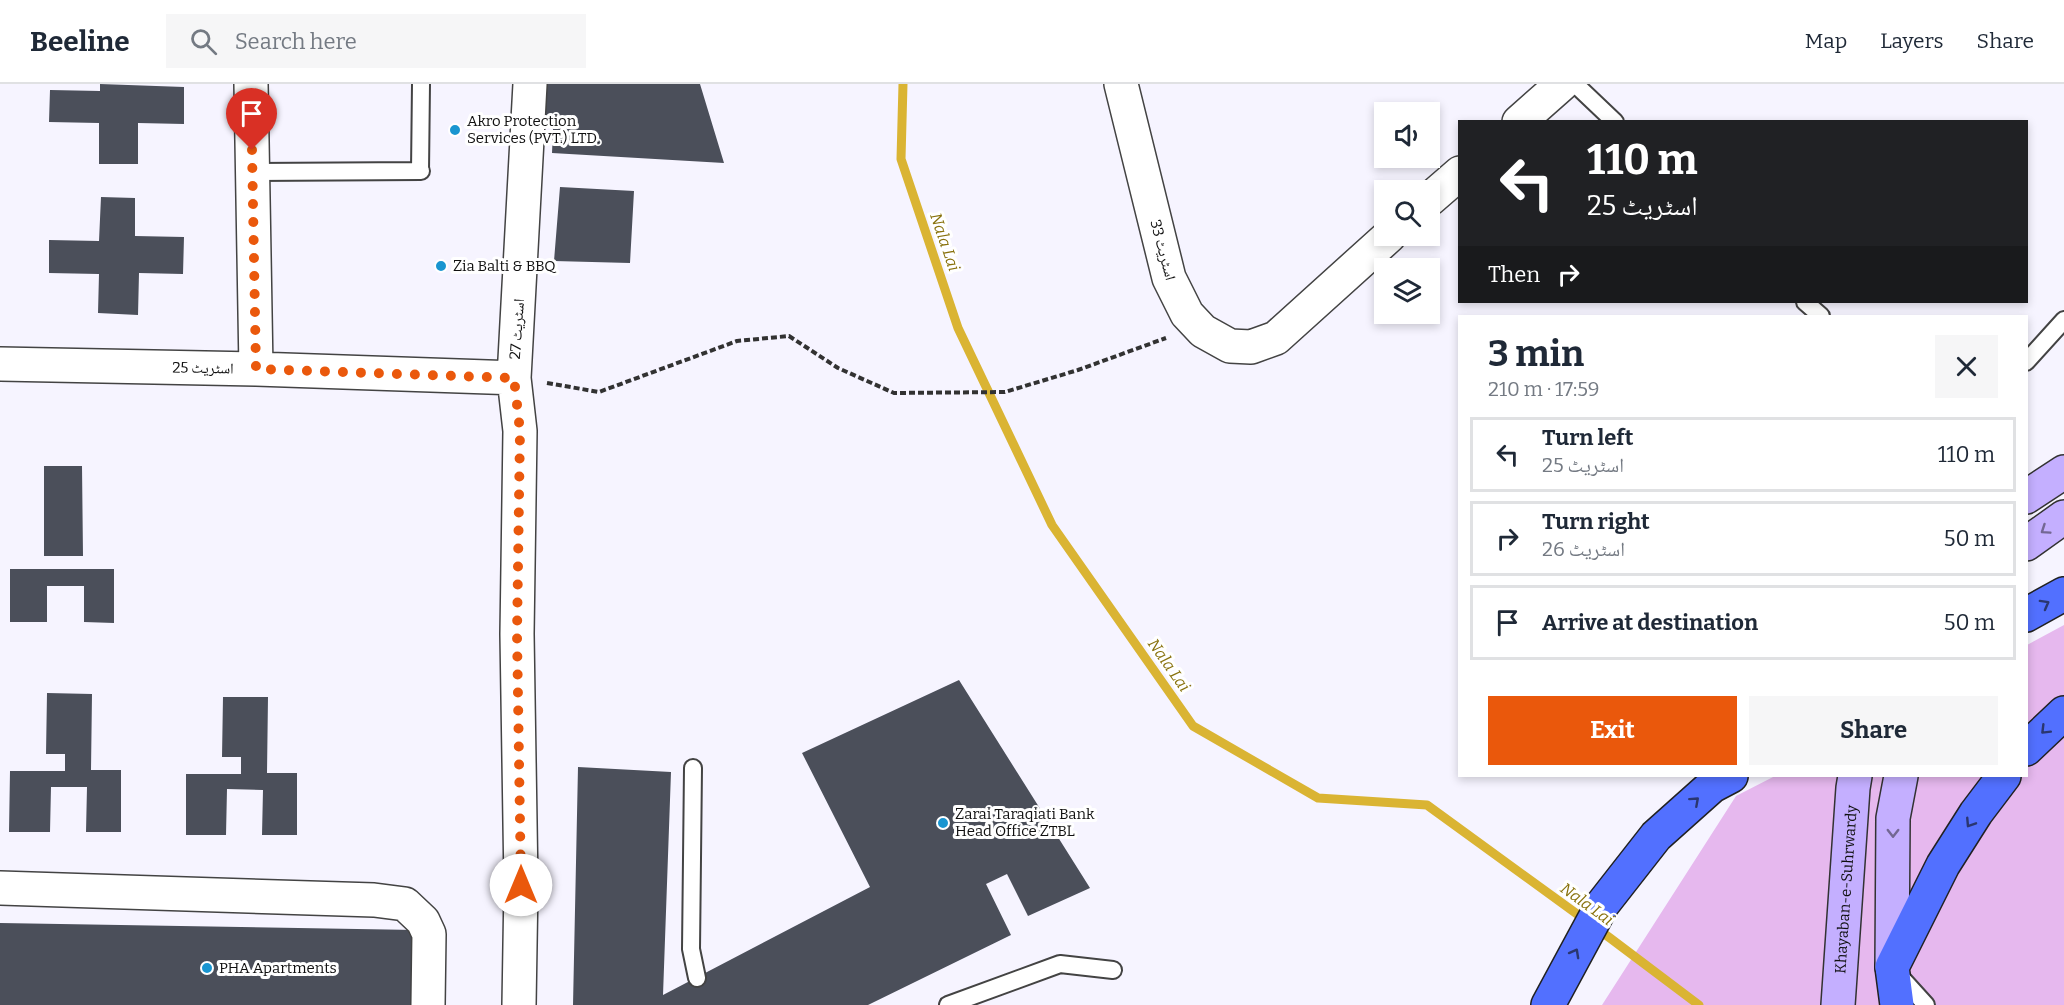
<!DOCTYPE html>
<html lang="en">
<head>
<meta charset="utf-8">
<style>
  body { margin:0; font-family:Bitter,"Noto Naskh Arabic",serif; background:#f6f6f7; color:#1f2937; height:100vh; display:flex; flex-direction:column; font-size:22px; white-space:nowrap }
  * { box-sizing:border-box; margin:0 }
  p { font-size:20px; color:#747a83 }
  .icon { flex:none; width:33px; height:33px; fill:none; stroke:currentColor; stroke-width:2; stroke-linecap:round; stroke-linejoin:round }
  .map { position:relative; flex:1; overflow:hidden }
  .sheet { position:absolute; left:1458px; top:231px; width:570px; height:462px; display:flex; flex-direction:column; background:#fff; border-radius:0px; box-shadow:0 3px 9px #0003 }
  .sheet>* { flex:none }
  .hud { position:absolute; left:1458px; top:36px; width:570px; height:183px; border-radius:0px; box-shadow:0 3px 9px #0003; background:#202124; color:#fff; overflow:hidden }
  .buttons { position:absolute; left:1374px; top:18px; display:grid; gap:12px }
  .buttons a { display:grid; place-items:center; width:66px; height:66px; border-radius:0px; background:#fff; box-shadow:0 3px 9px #0003; font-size:30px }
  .pin { position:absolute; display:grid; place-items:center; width:51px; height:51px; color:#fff; margin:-62px -26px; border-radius:50% 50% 50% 0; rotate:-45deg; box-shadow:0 0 6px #0007 }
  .pin .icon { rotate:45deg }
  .me { position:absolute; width:66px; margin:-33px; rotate:0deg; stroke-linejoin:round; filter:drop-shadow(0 0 4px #0008) }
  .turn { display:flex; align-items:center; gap:21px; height:126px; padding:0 30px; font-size:27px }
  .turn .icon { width:78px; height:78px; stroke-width:2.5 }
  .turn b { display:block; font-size:42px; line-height:51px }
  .then { display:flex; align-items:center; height:57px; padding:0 30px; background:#0003; gap:12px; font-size:22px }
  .round { display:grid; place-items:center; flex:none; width:63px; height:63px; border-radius:0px; background:#f6f6f7 }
  .headline { display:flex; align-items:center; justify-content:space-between; height:102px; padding:0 30px }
  h1 { font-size:36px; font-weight:700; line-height:45px }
  .cta { display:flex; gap:12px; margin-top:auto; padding:12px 30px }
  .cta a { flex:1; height:69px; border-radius:0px; background:#ea580c; color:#fff; font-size:24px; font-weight:700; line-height:69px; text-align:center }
  .cta a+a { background:#f6f6f7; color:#1f2937 }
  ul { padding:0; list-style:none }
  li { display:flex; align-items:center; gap:18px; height:75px; margin:0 12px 9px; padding:0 18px; border:3px solid #e0e1e3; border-radius:0px }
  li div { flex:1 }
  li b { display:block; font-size:22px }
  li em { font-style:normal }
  header { display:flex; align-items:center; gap:36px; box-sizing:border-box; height:84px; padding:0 30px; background:#fff; border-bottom:2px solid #e0e1e3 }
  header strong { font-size:28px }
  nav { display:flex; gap:33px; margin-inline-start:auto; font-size:21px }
  .search { width:420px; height:54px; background:#f6f6f7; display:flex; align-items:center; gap:15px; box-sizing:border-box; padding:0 21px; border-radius:0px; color:#747a83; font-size:22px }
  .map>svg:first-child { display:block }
</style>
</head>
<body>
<header>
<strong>Beeline</strong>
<div class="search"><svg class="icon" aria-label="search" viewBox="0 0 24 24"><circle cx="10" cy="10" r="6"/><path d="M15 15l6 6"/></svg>Search here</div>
<nav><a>Map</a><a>Layers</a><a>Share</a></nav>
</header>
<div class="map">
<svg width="2064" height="921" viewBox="0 0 2064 921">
  <rect width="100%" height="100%" fill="#f6f4ff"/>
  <path fill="#e6b8ee" d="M2064,541v380h-462l134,-209 39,-20h251l1,-131z"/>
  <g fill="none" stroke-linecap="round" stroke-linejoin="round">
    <path stroke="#dab433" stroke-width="9" d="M903,0l-2,75 57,169 94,197 141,201 125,72 109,7 183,133 89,67"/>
  </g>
  <path fill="#4b4f5a" d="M100,0l84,3v37l-46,-1v41h-39v-41l-50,-1 1,-32 50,1z
    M543,0h157l24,79 -172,-10 1,-24 -13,-14z
    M560,103l74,4 -4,72 -76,-2z
    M101,113l34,1v38l49,1 -1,37 -44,-1 -1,42 -40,-2 1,-39 -50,-1v-33l50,1z
    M44,382h38l1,90h-39z
    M10,485h104v54l-30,-1v-36h-37v36h-37z
    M959,596l131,208 -62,28 -21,-42 -21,10 25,51 -143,70h-295l5,-238 93,5 -8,223 207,-108 -68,-134z
    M47,609l45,1 -1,76h30v62h-35l1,-45h-36l-1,45h-41l1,-61h55v-17h-19z
    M223,613h45l-1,76h30v62h-35l1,-45 -36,-1 -1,46h-40v-61h55v-17h-19z
    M0,839l416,7 -2,75h-414z"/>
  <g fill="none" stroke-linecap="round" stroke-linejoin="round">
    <g stroke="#434343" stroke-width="20">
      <path id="lane" d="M1575,0l40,38
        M420,87l1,-87
        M253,88l168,-1
        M1805,218l16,14
        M2026,278l38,-42
        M693,684l-2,181 6,29
        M1897,889l29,32
        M948,921l112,-41 53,6"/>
    </g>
    <g stroke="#434343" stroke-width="36">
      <path id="street" d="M251,0l5,285
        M1121,0l48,194 18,36 16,17 27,15 21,1 25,-9 113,-102
        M1519,38l43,-38
        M1430,115l30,-26
        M0,280l256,5 258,9
        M0,804l374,12 31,4 18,17 6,13 -1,71
        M519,921l2,-120 -4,-251 3,-203 -6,-53 16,-294"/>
    </g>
    <g stroke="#323232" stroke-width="36">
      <g id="secondary">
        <path d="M2026,413l38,-25"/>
        <path d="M2026,460l38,-27"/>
        <path d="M1892,883l1,-149 8,-42"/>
        <path id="s1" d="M1838,921l15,-217 2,-12"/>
      </g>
    </g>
    <g stroke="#212121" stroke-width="36">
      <path id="highway" d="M2026,531l38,-21
        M2026,665l38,-36
        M1548,921l54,-100 54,-69 56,-50 19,-10
        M1897,921l-5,-38 51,-102 33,-52 28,-37"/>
    </g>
    <path stroke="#323232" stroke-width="4" stroke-dasharray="6 3" stroke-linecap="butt" d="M547,299l52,9 138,-51 52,-5 49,32 56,25 111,-1 73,-22 88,-32"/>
    <use href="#lane" stroke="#fff" stroke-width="16"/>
    <use href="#street" stroke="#fff" stroke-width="33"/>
    <use href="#secondary" stroke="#c4afff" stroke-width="33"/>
    <use href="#highway" stroke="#5270ff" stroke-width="33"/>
  </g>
  <defs><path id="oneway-chevron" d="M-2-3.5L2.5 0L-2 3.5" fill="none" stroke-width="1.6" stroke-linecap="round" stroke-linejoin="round" transform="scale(1.5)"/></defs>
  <g stroke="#736793">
    <use href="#oneway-chevron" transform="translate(2045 446) rotate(146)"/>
    <use href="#oneway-chevron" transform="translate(1893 749) rotate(90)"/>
  </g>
  <g stroke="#2a3670">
    <use href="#oneway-chevron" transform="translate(2045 520) rotate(-29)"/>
    <use href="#oneway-chevron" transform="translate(2045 646) rotate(135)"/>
    <use href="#oneway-chevron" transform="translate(1695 717) rotate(-42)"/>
    <use href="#oneway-chevron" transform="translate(1970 739) rotate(123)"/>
    <use href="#oneway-chevron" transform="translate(1575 869) rotate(-61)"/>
  </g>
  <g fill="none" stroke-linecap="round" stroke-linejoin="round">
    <path stroke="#ea580c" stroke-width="10" stroke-dasharray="0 18" d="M252,66l4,219 258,9 6,53 -3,203 4,251"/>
  </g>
  <g fill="#1995d0" stroke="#fff" stroke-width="2">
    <circle cx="455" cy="46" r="6"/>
    <circle cx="441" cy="182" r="6"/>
    <circle cx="943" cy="739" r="6"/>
    <circle cx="207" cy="884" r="6"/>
  </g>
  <g text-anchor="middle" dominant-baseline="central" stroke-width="6" stroke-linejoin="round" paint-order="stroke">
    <g font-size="15" fill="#101010" stroke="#fff" text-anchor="start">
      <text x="467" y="37">Akro Protection<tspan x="467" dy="17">Services (PVT.) LTD.</tspan></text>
      <text x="453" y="182">Zia Balti &amp; BBQ</text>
      <text x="955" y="730">Zarai Taraqiati Bank<tspan x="955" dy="17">Head Office ZTBL</tspan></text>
      <text x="219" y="884">PHA Apartments</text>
    </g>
    <g font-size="15" fill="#101010" stroke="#fff">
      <text transform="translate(1163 166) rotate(75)">اسٹریٹ 33</text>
      <text transform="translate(517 245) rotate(-86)">اسٹریٹ 27</text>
      <text transform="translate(203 284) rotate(1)">اسٹریٹ 25</text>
      <text stroke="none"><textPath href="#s1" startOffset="116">Khayaban-e-Suhrwardy</textPath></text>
    </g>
    <g font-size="16" font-style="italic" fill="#88710c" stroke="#fff">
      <text transform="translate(945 158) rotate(71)">Nala Lai</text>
      <text transform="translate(1169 581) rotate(55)">Nala Lai</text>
      <text transform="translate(1587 820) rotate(36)">Nala Lai</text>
    </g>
  </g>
</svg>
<div class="buttons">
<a><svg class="icon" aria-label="sound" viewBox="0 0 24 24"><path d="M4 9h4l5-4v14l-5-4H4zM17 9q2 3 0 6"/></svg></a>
<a><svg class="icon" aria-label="search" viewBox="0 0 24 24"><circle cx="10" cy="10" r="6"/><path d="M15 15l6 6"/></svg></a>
<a><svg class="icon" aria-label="layers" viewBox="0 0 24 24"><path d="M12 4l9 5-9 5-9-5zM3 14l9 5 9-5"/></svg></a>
</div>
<div class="pin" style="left:252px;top:66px;background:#d93025"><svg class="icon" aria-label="arrive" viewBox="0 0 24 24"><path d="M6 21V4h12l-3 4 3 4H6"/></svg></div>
<svg class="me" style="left:521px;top:801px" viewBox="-20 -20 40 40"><circle r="19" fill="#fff"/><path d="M0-13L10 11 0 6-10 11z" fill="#ea580c"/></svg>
<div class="hud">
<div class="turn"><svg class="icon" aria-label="left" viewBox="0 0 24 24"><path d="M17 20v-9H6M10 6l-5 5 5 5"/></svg><div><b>110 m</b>اسٹریٹ 25</div></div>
<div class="then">Then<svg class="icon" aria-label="right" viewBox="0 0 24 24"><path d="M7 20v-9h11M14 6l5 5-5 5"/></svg></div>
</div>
<section class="sheet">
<div class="headline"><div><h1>3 min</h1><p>210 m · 17:59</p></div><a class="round"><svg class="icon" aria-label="close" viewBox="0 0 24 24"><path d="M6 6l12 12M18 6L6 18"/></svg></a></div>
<ul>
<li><svg class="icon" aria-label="left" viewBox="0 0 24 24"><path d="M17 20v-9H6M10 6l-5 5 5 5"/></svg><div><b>Turn left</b><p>اسٹریٹ 25</p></div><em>110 m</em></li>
<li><svg class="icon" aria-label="right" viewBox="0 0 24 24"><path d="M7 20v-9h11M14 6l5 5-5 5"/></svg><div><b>Turn right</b><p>اسٹریٹ 26</p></div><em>50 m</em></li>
<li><svg class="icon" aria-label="arrive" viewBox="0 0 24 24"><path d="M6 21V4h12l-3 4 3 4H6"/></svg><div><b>Arrive at destination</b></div><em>50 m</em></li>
</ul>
<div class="cta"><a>Exit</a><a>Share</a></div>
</section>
</div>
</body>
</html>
